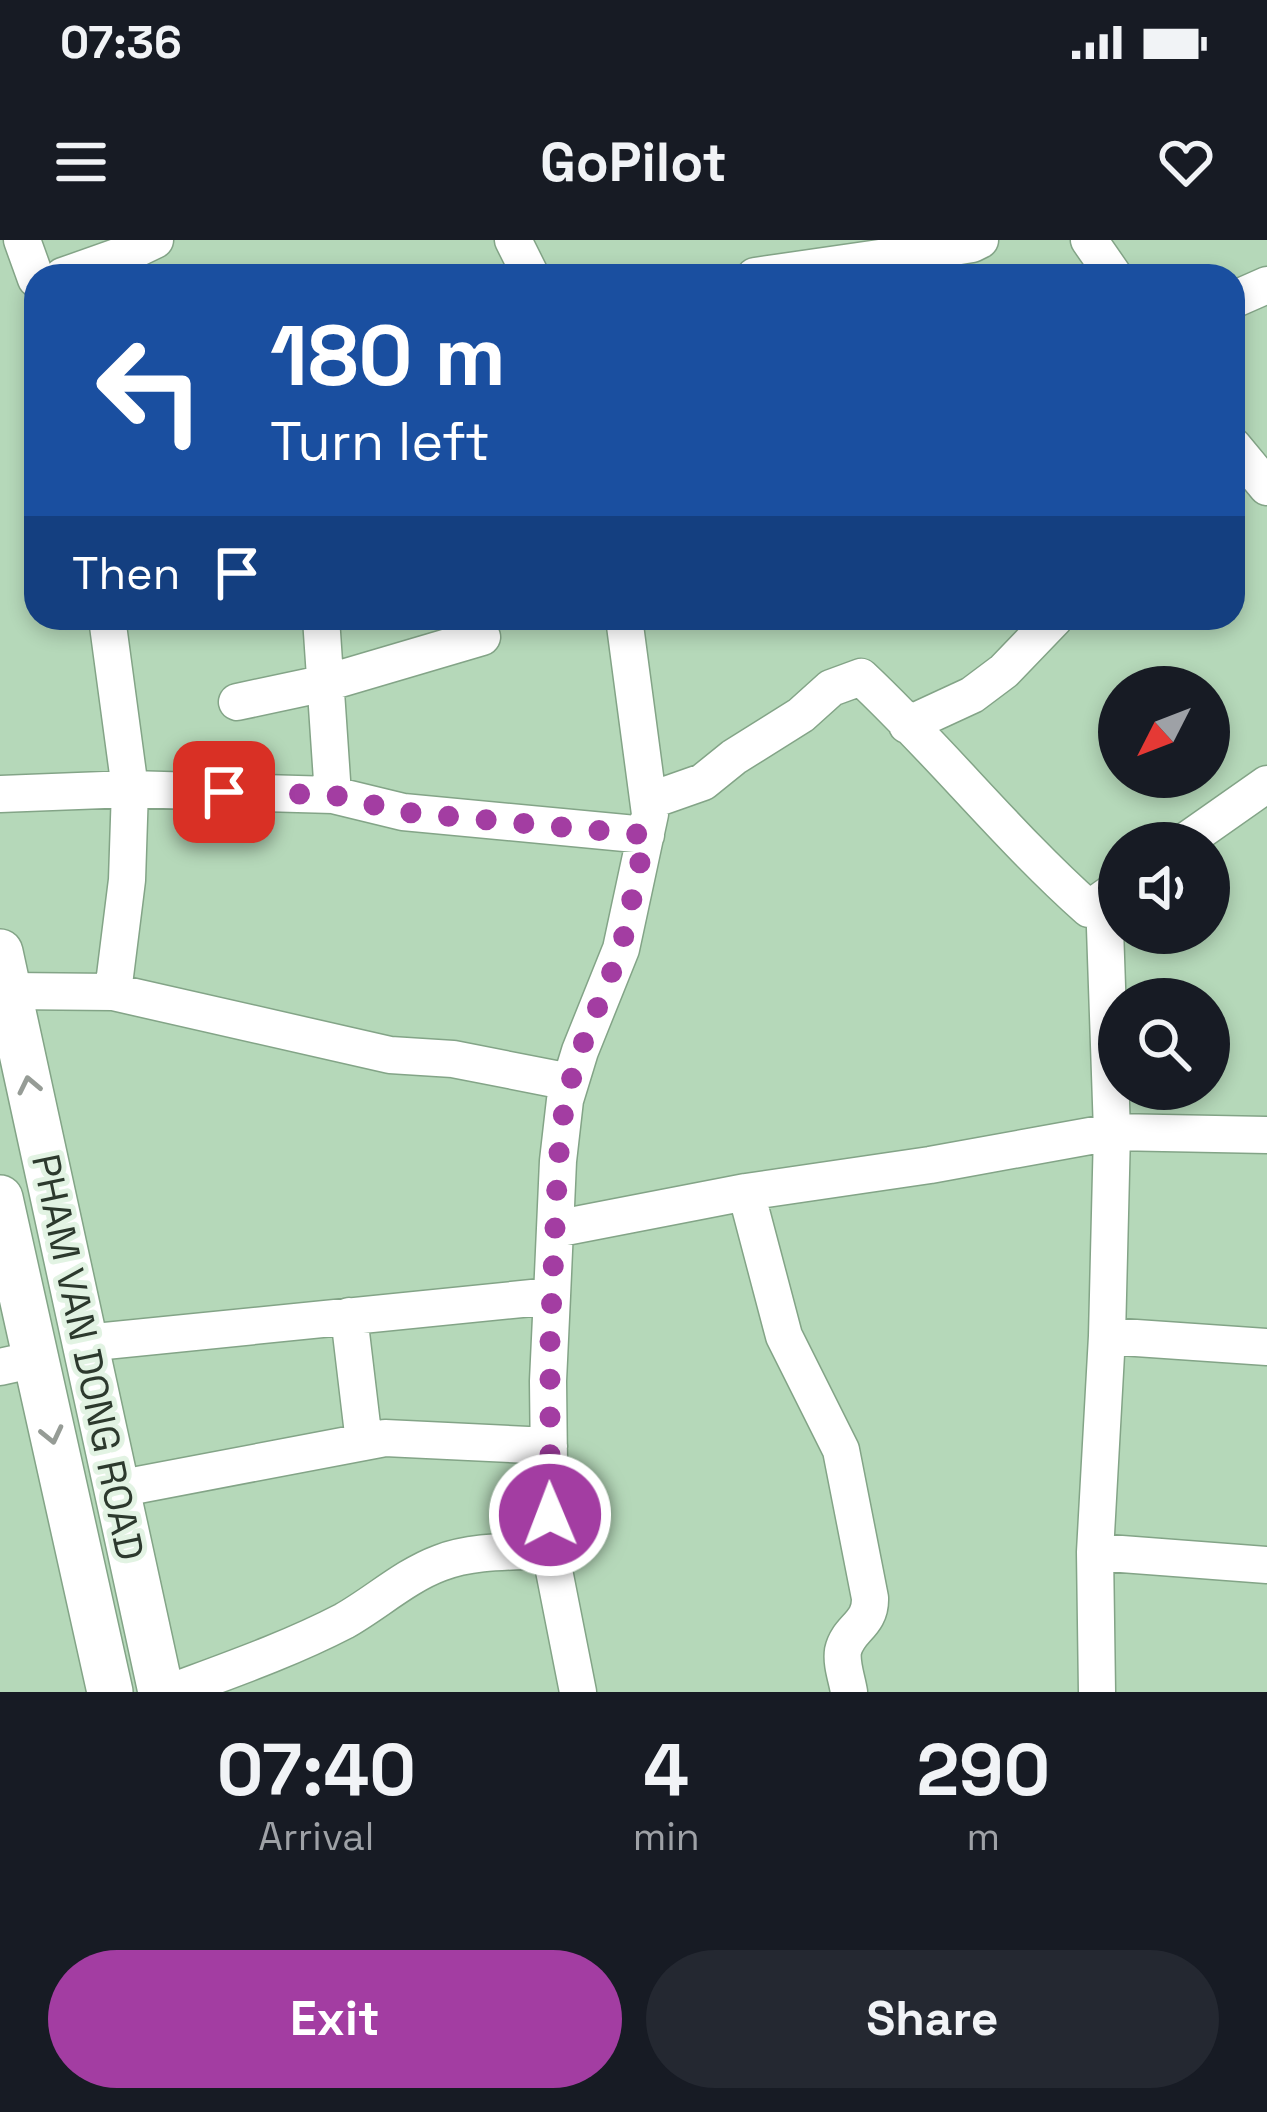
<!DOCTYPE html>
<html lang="en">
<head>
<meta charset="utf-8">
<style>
  body { margin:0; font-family:"Space Grotesk",sans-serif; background:#242831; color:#f1f3f6; height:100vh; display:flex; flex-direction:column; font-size:45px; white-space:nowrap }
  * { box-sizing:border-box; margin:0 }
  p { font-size:39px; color:#9ea1a6 }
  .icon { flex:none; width:66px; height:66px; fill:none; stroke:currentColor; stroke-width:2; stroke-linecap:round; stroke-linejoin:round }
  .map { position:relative; height:1452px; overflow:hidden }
  .sheet { display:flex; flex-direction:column; background:#171b24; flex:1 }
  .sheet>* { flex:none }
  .top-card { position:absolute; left:24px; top:24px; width:1221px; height:366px; border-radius:36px; box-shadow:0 6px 18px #0003; background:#1a4fa0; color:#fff; overflow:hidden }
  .needle { width:78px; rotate:228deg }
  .controls { position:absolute; left:1098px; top:426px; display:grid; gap:24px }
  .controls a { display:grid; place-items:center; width:132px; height:132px; border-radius:50%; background:#171b24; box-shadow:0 6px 18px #0003; font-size:60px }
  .pin { position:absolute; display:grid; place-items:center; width:102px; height:102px; color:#fff; margin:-51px; border-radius:24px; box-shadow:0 6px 18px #0006 }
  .me { position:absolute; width:132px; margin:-66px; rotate:359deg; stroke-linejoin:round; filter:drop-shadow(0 0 9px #0008) }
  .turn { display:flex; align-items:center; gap:42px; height:252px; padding:0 48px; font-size:54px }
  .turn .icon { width:156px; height:156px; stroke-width:2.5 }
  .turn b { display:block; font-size:84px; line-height:102px }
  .then { display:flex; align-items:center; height:114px; padding:0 48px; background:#0003; gap:24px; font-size:45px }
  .eta { display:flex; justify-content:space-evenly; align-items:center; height:204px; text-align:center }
  .eta b { font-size:72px; font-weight:700; line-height:84px }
  .button { display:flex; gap:24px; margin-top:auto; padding:24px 48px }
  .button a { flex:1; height:138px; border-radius:72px; background:#a33da2; color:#fff; font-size:48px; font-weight:700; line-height:138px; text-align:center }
  .button a+a { background:#242831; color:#f1f3f6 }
  .status { display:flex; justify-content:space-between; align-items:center; height:84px; padding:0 60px; background:#171b24; direction:ltr }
  .status svg { height:33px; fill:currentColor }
  header { display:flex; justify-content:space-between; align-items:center; height:156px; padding:0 48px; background:#171b24; font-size:54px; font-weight:700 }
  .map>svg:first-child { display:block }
</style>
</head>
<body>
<div class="status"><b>07:36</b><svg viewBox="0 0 49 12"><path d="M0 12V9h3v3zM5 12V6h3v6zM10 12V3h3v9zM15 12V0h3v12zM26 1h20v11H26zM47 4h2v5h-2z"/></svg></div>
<header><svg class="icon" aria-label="menu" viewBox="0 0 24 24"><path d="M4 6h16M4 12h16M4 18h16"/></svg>GoPilot<svg class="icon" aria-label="heart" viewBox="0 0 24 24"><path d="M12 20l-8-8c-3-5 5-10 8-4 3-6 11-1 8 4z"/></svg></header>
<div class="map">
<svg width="1267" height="1452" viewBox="0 0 1267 1452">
  <rect width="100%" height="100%" fill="#b5d8b9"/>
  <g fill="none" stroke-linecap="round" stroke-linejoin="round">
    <g stroke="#83a487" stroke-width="39">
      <path id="minor" d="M22,0l14,39
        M513,0l18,36
        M1089,0l25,36
        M63,36l65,-23 27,-13
        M755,36l187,-27 30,-5 8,-4
        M1233,60l34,-15
        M1233,206l34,41
        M107,378l23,171 -3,91 -14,112
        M321,378l12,177
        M237,462l89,-19 156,-46
        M907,485l65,-30 32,-24 51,-53
        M0,554l130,-5 203,6 70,17 243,23
        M649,561l54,-19 31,-25 67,-42 30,-27 30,-11c79,74 147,160 228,232l28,-20
        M1183,603l84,-59
        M9,751l104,1 277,63 63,4 117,23
        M746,952l38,144 57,114 29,148c1,27 -22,30 -27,53 -2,13 4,28 6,41
        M555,989l191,-37 184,-27 182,-33 155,3
        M349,1076l15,126
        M1107,1096l160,11
        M85,1103l467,-47
        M0,1127l36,-8
        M117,1249l268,-51 164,8
        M1095,1312l172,13
        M171,1452c59,-22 117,-42 173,-71 32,-18 61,-45 96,-58 34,-13 74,-11 110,-13
        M578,1452l-28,-142 -2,-169 4,-85 6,-135 7,-61 15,-49 41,-102 29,-135 -26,-196
        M1097,1452l-2,-140 12,-216 5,-204 -8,-233"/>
    </g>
    <g stroke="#83a487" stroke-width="48">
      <path id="major" d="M0,712l161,740
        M0,958l110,494"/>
    </g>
    <use href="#minor" stroke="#fff" stroke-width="36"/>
    <use href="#major" stroke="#fff" stroke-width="45"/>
  </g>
  <defs><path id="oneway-chevron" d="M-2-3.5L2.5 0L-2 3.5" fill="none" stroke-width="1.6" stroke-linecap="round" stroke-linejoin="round" transform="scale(3)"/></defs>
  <g stroke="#969c96">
    <use href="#oneway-chevron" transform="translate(29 845) rotate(-102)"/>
    <use href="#oneway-chevron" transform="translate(52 1195) rotate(77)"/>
  </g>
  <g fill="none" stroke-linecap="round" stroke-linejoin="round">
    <path stroke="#a33da2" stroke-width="21" stroke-dasharray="0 37.8" d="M224,552l109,3 70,17 243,23 -25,114 -41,102 -15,49 -7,62 -8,176v177"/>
  </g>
  <g text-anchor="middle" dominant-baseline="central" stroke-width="10" stroke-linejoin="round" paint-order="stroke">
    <g font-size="39" fill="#2c392d" stroke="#e2f3e3">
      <text transform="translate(88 1117) rotate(78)">PHAM VAN DONG ROAD</text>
    </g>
  </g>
</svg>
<div class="controls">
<a><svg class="needle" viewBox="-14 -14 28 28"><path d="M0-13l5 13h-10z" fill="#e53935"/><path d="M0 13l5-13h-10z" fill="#9ea1a6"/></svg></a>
<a><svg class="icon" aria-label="sound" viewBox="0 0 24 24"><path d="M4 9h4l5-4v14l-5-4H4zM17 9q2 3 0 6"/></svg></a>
<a><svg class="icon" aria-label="search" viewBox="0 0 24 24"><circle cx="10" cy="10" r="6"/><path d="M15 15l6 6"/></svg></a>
</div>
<div class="pin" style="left:224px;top:552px;background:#d93025"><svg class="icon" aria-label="arrive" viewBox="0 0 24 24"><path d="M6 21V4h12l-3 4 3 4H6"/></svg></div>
<svg class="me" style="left:550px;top:1275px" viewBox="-20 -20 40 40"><circle r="17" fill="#a33da2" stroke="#fff" stroke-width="3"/><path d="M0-11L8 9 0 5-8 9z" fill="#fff"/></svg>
<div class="top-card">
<div class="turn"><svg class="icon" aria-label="left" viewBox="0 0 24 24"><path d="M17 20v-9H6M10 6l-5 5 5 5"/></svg><div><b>180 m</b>Turn left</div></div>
<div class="then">Then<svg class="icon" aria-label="arrive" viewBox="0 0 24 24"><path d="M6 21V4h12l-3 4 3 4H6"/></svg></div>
</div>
</div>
<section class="sheet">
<div class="eta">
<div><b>07:40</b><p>Arrival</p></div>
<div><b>4</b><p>min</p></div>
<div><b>290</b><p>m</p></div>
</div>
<div class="button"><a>Exit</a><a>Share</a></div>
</section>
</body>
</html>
